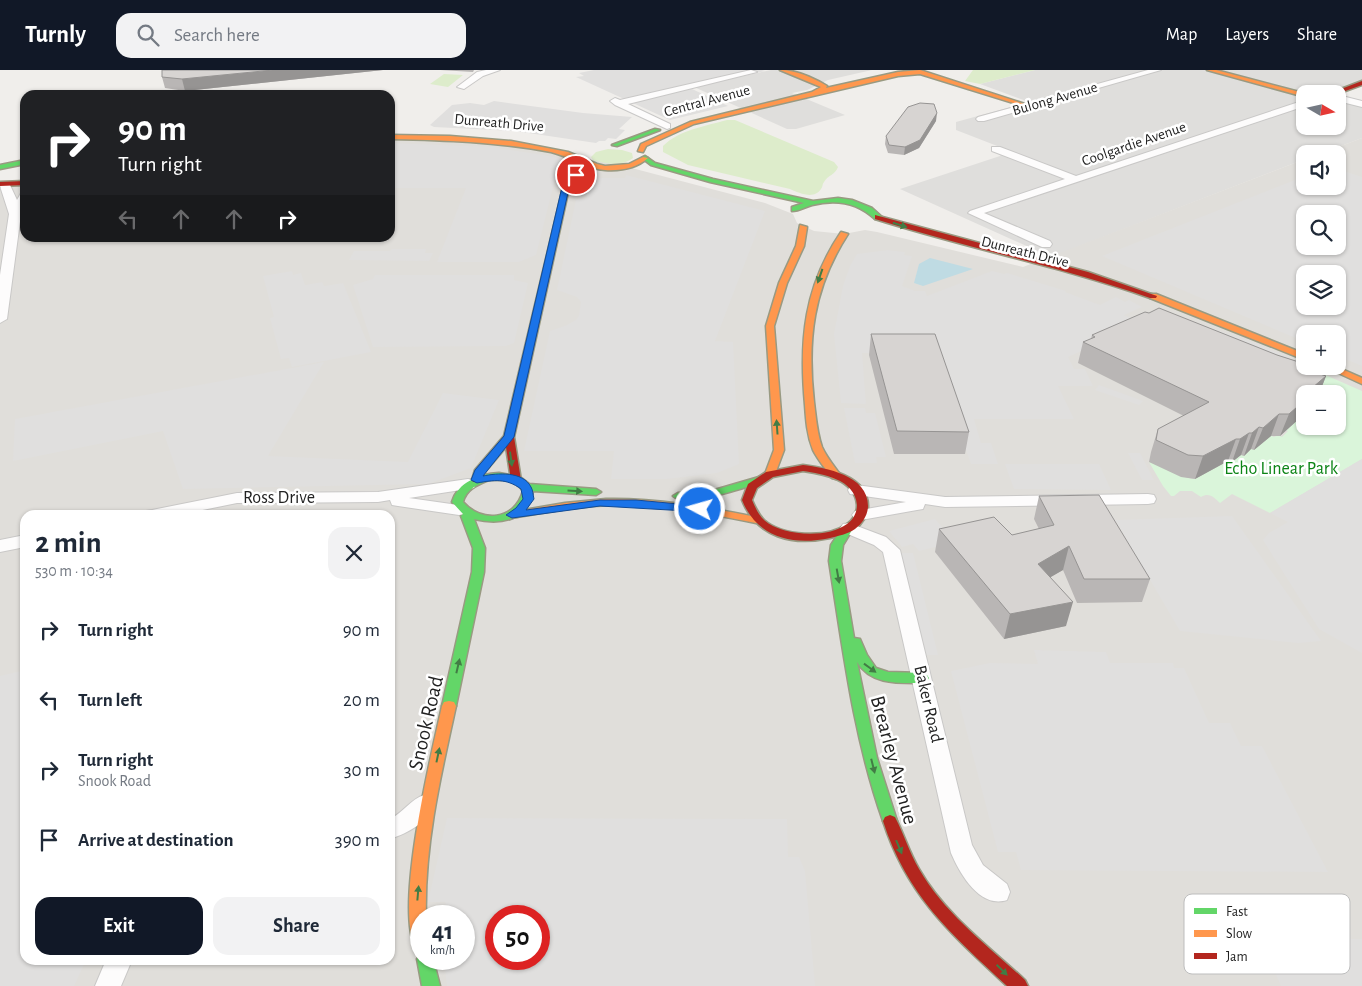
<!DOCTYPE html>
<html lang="en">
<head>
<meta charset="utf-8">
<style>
  body { margin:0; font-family:"Alegreya Sans",sans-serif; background:#f2f2f3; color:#1f2937; height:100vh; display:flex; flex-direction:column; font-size:19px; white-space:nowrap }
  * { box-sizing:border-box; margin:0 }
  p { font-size:16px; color:#747a83 }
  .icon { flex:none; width:28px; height:28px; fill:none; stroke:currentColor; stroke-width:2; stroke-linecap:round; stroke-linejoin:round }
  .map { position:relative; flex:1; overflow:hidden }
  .side { position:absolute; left:20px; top:440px; width:375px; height:455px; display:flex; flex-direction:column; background:#fff; border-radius:15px; box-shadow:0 1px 4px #0004 }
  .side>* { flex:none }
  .hud { position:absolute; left:20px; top:20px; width:375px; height:152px; border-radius:15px; box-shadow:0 1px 4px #0004; background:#202124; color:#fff; overflow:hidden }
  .needle { width:32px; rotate:99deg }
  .fabs { position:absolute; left:1296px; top:15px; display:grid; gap:10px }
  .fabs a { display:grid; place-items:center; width:50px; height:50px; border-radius:10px; background:#fff; box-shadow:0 1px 4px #0004; font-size:25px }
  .speed { position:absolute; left:410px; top:835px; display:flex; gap:10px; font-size:25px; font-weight:700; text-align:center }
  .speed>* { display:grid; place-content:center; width:65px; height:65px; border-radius:50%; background:#fff; box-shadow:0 1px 4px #0004; line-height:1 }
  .speed small { font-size:12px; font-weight:400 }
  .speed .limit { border:8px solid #d22; background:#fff; color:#111 }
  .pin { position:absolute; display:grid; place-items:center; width:42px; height:42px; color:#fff; margin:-21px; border:2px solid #fff; border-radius:50%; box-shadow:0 1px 5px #0007 }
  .me { position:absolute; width:55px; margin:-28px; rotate:276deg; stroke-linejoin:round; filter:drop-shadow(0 0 4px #0008) }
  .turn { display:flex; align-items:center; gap:18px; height:105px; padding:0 15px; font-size:22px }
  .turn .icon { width:65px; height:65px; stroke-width:2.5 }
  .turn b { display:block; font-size:35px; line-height:42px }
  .lanes { display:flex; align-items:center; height:48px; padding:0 15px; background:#0003; justify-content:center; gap:25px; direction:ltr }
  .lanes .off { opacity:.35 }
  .round { display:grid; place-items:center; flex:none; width:52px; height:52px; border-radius:15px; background:#f2f2f3 }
  .head { display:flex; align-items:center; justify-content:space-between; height:85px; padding:0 15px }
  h1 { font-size:30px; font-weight:700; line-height:38px }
  .cta { display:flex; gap:10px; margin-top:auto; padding:10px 15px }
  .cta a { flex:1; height:58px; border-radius:15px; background:#111827; color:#fff; font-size:20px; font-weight:700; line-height:58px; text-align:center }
  .cta a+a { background:#f2f2f3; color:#1f2937 }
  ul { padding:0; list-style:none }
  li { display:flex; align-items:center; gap:15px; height:70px; padding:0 15px }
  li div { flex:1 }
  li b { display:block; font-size:19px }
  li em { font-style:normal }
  header { display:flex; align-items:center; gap:30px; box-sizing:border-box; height:70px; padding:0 25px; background:#111827; color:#fff }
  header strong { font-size:24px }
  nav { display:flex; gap:28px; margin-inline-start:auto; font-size:18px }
  .search { width:350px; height:45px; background:#f2f2f3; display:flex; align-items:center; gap:12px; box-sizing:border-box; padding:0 18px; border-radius:15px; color:#747a83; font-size:19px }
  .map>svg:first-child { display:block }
</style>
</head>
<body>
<header>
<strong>Turnly</strong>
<div class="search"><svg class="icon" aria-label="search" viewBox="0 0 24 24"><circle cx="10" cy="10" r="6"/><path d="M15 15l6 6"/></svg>Search here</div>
<nav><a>Map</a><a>Layers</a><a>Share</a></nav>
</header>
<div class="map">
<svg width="1362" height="916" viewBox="0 0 1362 916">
  <rect width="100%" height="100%" fill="#f0eeeb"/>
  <path fill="#dfdedc" d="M771,0h101l-44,10 -21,10 -15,3 53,22 -49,14h-9l-93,-42z
    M1035,0h327v13l-31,11h-26v32h33v-28l24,7v33l-42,16h-15v5l-254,98 -151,-68 100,-33 5,-7 -49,-19v-8l73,-20 -49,-18z"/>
  <path fill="#e0deda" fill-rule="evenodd" d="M390,67l112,5 122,24 141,37 28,11 4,9 17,8 30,3 21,-4 12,2 146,35 282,-108v27h33v-32h-18l42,-16v848h-1362v-802l25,-1v55h365zM1305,144h33v32h-33zM1305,204h33v32h-33zM1305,264h33v32h-33zM1305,324h33v32h-33zM25,445h365v445h-365zM421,846h43v43h-43zM496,846h43v43h-43z"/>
  <path fill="#ddeccb" d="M973,0h62l-55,14 -15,-3z
    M444,4l19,1 -15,12 -18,-3z
    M727,50h8l99,42 4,5c-3,8 -10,8 -14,15 -2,2 -1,5 -3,7 -7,11 -22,4 -31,0l-102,-24 -25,-13v-6c16,-16 43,-20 64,-26z
    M608,79l14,1 10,3 1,5c-12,9 -27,6 -40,2l-2,-3 5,-5z"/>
  <path fill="#daf5da" d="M1291,290l71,31v68l-92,54 -38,-19 -12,9c-6,-5 -10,-11 -19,-6l-9,-6h-12l-6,5h-3l-8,-10 -14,-24c19,4 25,15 46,17l63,-49 16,7 4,-2 4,2 6,-6 -5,-2h5l4,-4 4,-10 9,-7v18h33v-32h-25z"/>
  <path fill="#e0dfde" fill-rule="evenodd" d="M594,0h168l3,1 -75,17 38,18 -58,14 -94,-43 8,-1 -5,-3z
    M494,31l89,12 49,4 -13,12 6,1 -9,9 -8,-1 -3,3h-6l-3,2 -81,-12 -81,-4 -4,-2 22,-20 18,-2 14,2z
    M390,73l102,4 57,9 17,4 -1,1 8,1 1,3 -18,10 -20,80 -17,7h-82l29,-74h-76z
    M1338,99l24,8v189l-24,-10v-22h-33v8l-203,-86 203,-80v10h33zM1305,144h33v32h-33zM1305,204h33v32h-33z
    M626,105l139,36 -50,130 18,1 6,122 -22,9 -50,6h-56l3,-28h-90l26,-120 17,-6 9,-5 3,-4 2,-14 -4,-5 -20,-7 19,-90 10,-1 2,-11 12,-10h25z
    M392,179h34l-1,4h8l-4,8 -80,-1 5,-9h36z
    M888,180l17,2 -1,3 8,1 -10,30 13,5h10l2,5 65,-25 12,3 3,-1 59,18 -1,1 35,13 16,-8 9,5 4,-2 13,7 -18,8 6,3 46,-2 81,28 31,13 -16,10 -117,-49 -87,39 6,12h11l8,17h-35l16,33h-100l7,24h10l7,21h-27l-39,-109 -70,-2 4,51 -25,-1 -7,-69 9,-48 7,-20 7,-12z
    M292,201l1,4 8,-2 4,12 17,-3 2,4 19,-3 28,69 -79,15 -3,-9 -8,1 -11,-41 4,-1 -11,-41z
    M375,205h139v5l14,3 -14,60 -8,3 -133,1 -20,-62 20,-6z
    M324,292l-56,94 140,6 35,-69 56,7 -28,68 -43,16 -245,5 -20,-58 -150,30 2,-42z
    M1099,315l44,16 -4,4 -44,-15z
    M844,338h21l1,5h9l11,44h-10l1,6h-22z
    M1128,383h12l14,27h-12z
    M1362,389v194l-43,-24 -56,-89 6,-7 19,-11 -18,-9z
    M1005,394h94l12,26 -97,-1z
    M1232,446l89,125 -23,2 -118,-12 -65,-111z
    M935,449l20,23 -36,9 -6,-7 -11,3 -13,-16z
    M900,483h13l25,102h-14z
    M1034,580l72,2 4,11h63l1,5h10l25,55h21l11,23h21l66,126 -307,-2 -5,-18h-18l-47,-181 39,-8 48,1z
    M25,600v290h61l-12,26h-74v-310z
    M447,748l340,1 1,38h11l6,14 10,115h-368l-3,-27h20v-43h-21l3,-14h-18zM496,846h43v43h-43z
    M1257,861l42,1 3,7 26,-1 -3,-6 23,1 3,6h11v47h-81z"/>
  <path fill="#bfdbe3" d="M930,188l43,11 -50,17 -9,-3 5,-19z"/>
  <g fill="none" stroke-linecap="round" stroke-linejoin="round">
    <g stroke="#c9c8c7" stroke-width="2">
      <path id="street" d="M486,0h14l-17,6 -19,13 -7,-2 20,-15z
        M751,0l6,2 -129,32 42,20v4l-3,1 -52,-24 -5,-4 5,-3 5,2z
        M1148,0h13l-177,51h-6l-2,-2 2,-2z
        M1338,25l24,6v6l-24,-6z
        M1305,30v6l-321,107 66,28 2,3 -2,3h-8l-74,-34 2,-2 95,-32 -73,-28v-4h8l76,29z
        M5,112l5,3 7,15 4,-7 4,-1v14l-4,8 -14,105 -7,4v-48l9,-61 -9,-28 1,-3z
        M468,409l6,1 2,4 -2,4 -65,10 56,8 3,4 -3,4 -6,1 -61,-9 -6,-1 -2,-5 -12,2 -141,1 -59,12h-35l3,-4 6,-1 85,-17 141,-1z
        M856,415l89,12 203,-3 6,1 2,4 -2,4 -6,1 -203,3 -20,-3 -2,5 -6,1 -56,10 -6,-1 -3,-4 3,-4 51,-9 -56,-8 -2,-4 2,-4z
        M849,453l37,14 14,13 72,295 11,20 24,19 3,8 -3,8c-27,9 -47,-26 -56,-47l-68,-301 -9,-7 -31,-13 -3,-4 3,-4z
        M25,465v12l-25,5v-12z
        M424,725l8,2 3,7c-10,20 -25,28 -45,35v-20c13,-6 21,-20 34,-24z
        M106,890h26l-11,26h-26z"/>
    </g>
    <g stroke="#999a82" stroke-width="3">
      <path id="fast" d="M655,59l5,1 -43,16 -5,-1z
        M645,86l10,7 58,16 100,22 25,-3 14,2 20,8 10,9 -7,2c-18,-17 -40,-20 -63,-14 -7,2 -13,6 -20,6v-4l12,-4 -94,-21 -59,-17 -9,-7z
        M25,90v4l-25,5v-4z
        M499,403l21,4 9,7 67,5 5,3 -5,3 -63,-4c-5,30 -33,34 -59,28l11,29 -1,24 -28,134 -2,4 -5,1 -5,-1 -2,-4 30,-134 1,-24 -12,-32 2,-2 -11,-12c6,-20 27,-28 47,-29zM489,410c13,-1 26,-1 34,11 -8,30 -42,32 -60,11 3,-13 14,-17 26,-22z
        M759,407l5,3 -1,2c-17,5 -78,26 -90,14l5,-3 33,-2z
        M846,457l6,3 -9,15 -2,16 13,77 6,1 7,16 9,13 12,4 34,1 5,2 2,3 -2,3 -5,2c-24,0 -51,2 -65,-21l20,96 20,63 -2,4 -5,2 -5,-2 -2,-4c-30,-85 -40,-172 -54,-260l2,-16 11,-17z
        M421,883v6h12l7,27h-18l-5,-27z"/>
    </g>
    <g stroke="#999a82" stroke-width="3">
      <path id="slow" d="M780,0c16,0 34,8 47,16l-1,2 72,-16 22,-2 111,36 -5,1 -106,-33 -22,2 -204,48 -48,22 -3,6 -5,-1 3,-7 49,-22 122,-30 9,-5z
        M1207,0h9l91,24h-2v3z
        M390,65l60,1 61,5 57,11 29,12 8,2 24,-2 14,-7 5,1c-11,10 -28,13 -43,12 -19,-1 -36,-14 -54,-18 -54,-10 -107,-12 -161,-13z
        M800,155l7,2 -3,19 -17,37 -13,43 10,124 -9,24 -5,3 -5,-3 9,-24 -8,-124 13,-43 17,-37z
        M841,162l7,2c-35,54 -41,106 -34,168 2,16 3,31 8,45 5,11 13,20 19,29l-5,3 -4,-1c-6,-9 -14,-18 -19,-28 -6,-15 -7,-30 -8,-45 -6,-65 -1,-118 36,-173z
        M1150,224h6l149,60v6l-155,-62z
        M1323,296h12l27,12v6z
        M606,429c50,-1 100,8 150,18l6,3 -6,3c-45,-9 -91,-18 -137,-18 -36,0 -72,7 -107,13l-6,-3 6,-3 53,-9z
        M449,631l5,1 2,4c-15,68 -32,140 -30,210h-5v33l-6,-2c-20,-43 16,-191 27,-241l2,-4z"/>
    </g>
    <g stroke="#999a82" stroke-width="3">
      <path id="jam" d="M1362,11v4l-25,9h-9z
        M587,94l5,1 -23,23 -55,249 7,43 -5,3 -5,-3 -5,-33 -22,26 -3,9h-8l-1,-2 3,-10 29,-34 59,-249z
        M25,111v4l-25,1v-4z
        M875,145l213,57 69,24 -1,2h-6c-90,-32 -184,-50 -275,-79z
        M803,395c23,3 65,10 65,41 0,9 -6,18 -13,23 -7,5 -17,7 -25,9 -37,8 -73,0 -88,-38l6,-16 18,-12zM803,401c20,3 52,8 54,34 0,8 -4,15 -10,19 -20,15 -65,12 -83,-4 -6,-6 -9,-13 -12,-20l5,-12 16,-11z
        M890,745l5,2c9,17 14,35 24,52 25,44 69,77 106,111l3,6h-21c-56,-52 -100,-90 -124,-165l2,-4z"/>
    </g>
    <use href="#street" fill="#fdfcfc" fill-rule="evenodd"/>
    <use href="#fast" fill="#63d668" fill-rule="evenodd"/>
    <use href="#slow" fill="#ff974d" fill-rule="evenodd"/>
    <use href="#jam" fill="#b3261e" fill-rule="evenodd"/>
  </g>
  <path fill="#b9b6b5" d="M162,0h221l-198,21 -20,-3 -3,-11z
    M440,0h34l-1,2z
    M936,51l-17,27 -15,7 -16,-2 -3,-9 1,-8z
    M871,264l98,98 -4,22h-71l-25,-99z
    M1092,265l185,20 37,12v1l8,6 4,2 -7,18h-14v14l-4,9 -21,19h-9l-17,14 -3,-1 -7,7 -3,-1 -9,7 -4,-1 -33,18 -14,-2 -32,-15 2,-10 7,-23 26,-13 -106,-53 5,-21 8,-3z
    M1039,426l111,83 -8,23 -65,1 -14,-33 -13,7 16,49 -62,13 -69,-87 4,-23 73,6 27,-6 -5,-10z"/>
  <path fill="#969493" d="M273,0h110l-198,21 -3,-12z
    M937,43l-1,8 -17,27 -15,7 1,-8z
    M1323,302l-5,10 8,-6 -7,18h-14v14l-4,9 -21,19 9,-22 31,-40z
    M1279,344l-8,22 -17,14 9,-22z
    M1259,357l-8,22 -7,7 8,-23z
    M1249,363l-8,22 -9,7 8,-23z
    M1236,369l-8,22 -33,18 8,-23z
    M1069,476l-6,24 -31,18 6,-24z
    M1073,532l-7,24 -62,13 6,-25z"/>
  <path fill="#d7d4d2" stroke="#969493" d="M162,0h111l-91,9 -20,-2z
    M920,33l14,1 3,9 -17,27 -15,7 -16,-2 -3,-9 22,-29z
    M1159,238l118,47 28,9v2l9,1 -2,1 11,4 -3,2 6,2 -21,18v6l-16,14h-10l-16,14 -4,-1 -7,6h-3l-9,6h-4l-33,17 -15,-1 -32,-15 2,-11 51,-27 -126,-60 12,-5 -3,-2 53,-23 4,1z
    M871,264h64l34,98 -72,-1z
    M1099,425l51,84h-66l-15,-33 -31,18 35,38 -63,12 -71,-85 55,-12 18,18 42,-10 -15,-29z"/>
  <defs><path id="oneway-solid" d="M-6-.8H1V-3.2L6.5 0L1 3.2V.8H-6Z" transform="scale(1.25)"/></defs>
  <g fill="#427c45">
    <use href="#oneway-solid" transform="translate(900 155) rotate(18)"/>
    <use href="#oneway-solid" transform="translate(820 206) rotate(109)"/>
    <use href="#oneway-solid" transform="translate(777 357) rotate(-94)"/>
    <use href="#oneway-solid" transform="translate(511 389) rotate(82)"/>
    <use href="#oneway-solid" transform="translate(575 421) rotate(4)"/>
    <use href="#oneway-solid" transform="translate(838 506) rotate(80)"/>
    <use href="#oneway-solid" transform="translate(458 596) rotate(-77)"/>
    <use href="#oneway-solid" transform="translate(870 598) rotate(36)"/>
    <use href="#oneway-solid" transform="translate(438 685) rotate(-78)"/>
    <use href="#oneway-solid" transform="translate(873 696) rotate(76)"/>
    <use href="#oneway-solid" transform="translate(899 777) rotate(67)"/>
    <use href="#oneway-solid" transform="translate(418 823) rotate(-85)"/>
    <use href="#oneway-solid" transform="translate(1002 900) rotate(44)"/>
  </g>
  <path fill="#1a73e8" stroke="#114b97" d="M574,104l6,1 -11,13 -55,249 -31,39c14,-3 40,-5 48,11 2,3 2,8 3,12l-8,11 74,-10h36l64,6 6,3 -2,3 -104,-6 -88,12 -6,-3 10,-7 7,-9 -2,-10c-15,-11 -27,-9 -44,-6l-6,-3 4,-10 29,-34 58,-249z"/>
  <g text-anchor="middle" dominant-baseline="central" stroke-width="5" stroke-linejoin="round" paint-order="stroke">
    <g font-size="15" fill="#222" stroke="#fff">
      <text transform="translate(1055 29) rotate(-16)">Bulong Avenue</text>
      <text transform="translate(707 31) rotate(-15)">Central Avenue</text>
      <text transform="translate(499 53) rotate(5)">Dunreath Drive</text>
      <text transform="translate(1134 74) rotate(-19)">Coolgardie Avenue</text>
      <text transform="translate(1025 182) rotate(14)">Dunreath Drive</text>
    </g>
    <g font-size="18" fill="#0c8416" stroke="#fff">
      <text x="1281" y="399">Echo Linear Park</text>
    </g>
    <g font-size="18" fill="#222" stroke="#fff">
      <text x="279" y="428">Ross Drive</text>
      <text transform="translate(928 634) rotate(77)">Baker Road</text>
    </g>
    <g font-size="21" fill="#222" stroke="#fff">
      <text transform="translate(426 653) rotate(-77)">Snook Road</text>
      <text transform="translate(894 690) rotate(75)">Brearley Avenue</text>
    </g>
  </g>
  <rect x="1184" y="824" width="166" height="80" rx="8" fill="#fff" stroke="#bdbdbd" stroke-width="1"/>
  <rect x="1194" y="838" width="23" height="6" fill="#63d668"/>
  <rect x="1194" y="860" width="23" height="7" fill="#ff974d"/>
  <rect x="1194" y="883" width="23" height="6" fill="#b3261e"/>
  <g font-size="14" fill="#222">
    <text x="1226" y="846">Fast</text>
    <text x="1226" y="868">Slow</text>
    <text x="1226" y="891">Jam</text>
  </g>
</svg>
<div class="fabs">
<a><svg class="needle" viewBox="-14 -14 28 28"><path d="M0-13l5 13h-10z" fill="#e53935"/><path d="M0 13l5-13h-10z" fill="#747a83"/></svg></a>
<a><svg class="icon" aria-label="sound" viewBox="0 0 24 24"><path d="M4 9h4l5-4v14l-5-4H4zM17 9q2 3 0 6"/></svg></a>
<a><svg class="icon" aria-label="search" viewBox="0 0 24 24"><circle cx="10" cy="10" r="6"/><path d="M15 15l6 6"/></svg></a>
<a><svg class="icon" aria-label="layers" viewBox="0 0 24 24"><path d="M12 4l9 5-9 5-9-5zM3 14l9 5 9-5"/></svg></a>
<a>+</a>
<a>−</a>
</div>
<div class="speed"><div>41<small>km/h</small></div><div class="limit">50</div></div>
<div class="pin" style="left:576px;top:105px;background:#d93025"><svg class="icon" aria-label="arrive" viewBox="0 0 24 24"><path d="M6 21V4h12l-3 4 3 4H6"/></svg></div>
<svg class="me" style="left:700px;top:439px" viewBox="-20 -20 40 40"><circle r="17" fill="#1a73e8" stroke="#fff" stroke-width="3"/><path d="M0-11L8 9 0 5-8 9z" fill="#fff"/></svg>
<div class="hud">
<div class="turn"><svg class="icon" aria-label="right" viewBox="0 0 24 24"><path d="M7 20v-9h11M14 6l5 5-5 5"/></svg><div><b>90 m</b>Turn right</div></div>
<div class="lanes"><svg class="icon off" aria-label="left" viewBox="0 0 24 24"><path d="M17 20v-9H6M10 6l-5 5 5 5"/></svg><svg class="icon off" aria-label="ahead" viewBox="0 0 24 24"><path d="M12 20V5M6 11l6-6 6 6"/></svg><svg class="icon off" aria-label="ahead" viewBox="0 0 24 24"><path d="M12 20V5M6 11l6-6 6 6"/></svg><svg class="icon" aria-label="right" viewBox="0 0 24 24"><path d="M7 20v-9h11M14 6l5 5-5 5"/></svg></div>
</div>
<section class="side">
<div class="head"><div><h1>2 min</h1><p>530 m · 10:34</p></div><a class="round"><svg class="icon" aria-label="close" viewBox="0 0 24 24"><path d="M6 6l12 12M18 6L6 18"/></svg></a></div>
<ul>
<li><svg class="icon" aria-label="right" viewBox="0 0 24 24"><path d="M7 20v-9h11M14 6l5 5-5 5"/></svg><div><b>Turn right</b></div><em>90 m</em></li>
<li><svg class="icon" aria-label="left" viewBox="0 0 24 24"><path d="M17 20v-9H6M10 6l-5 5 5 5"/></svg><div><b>Turn left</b></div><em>20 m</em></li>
<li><svg class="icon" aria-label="right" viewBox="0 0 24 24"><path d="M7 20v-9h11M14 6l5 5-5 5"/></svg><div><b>Turn right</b><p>Snook Road</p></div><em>30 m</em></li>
<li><svg class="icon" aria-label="arrive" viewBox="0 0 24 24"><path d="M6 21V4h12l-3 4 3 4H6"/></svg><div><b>Arrive at destination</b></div><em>390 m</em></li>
</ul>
<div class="cta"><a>Exit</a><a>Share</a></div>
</section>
</div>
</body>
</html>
